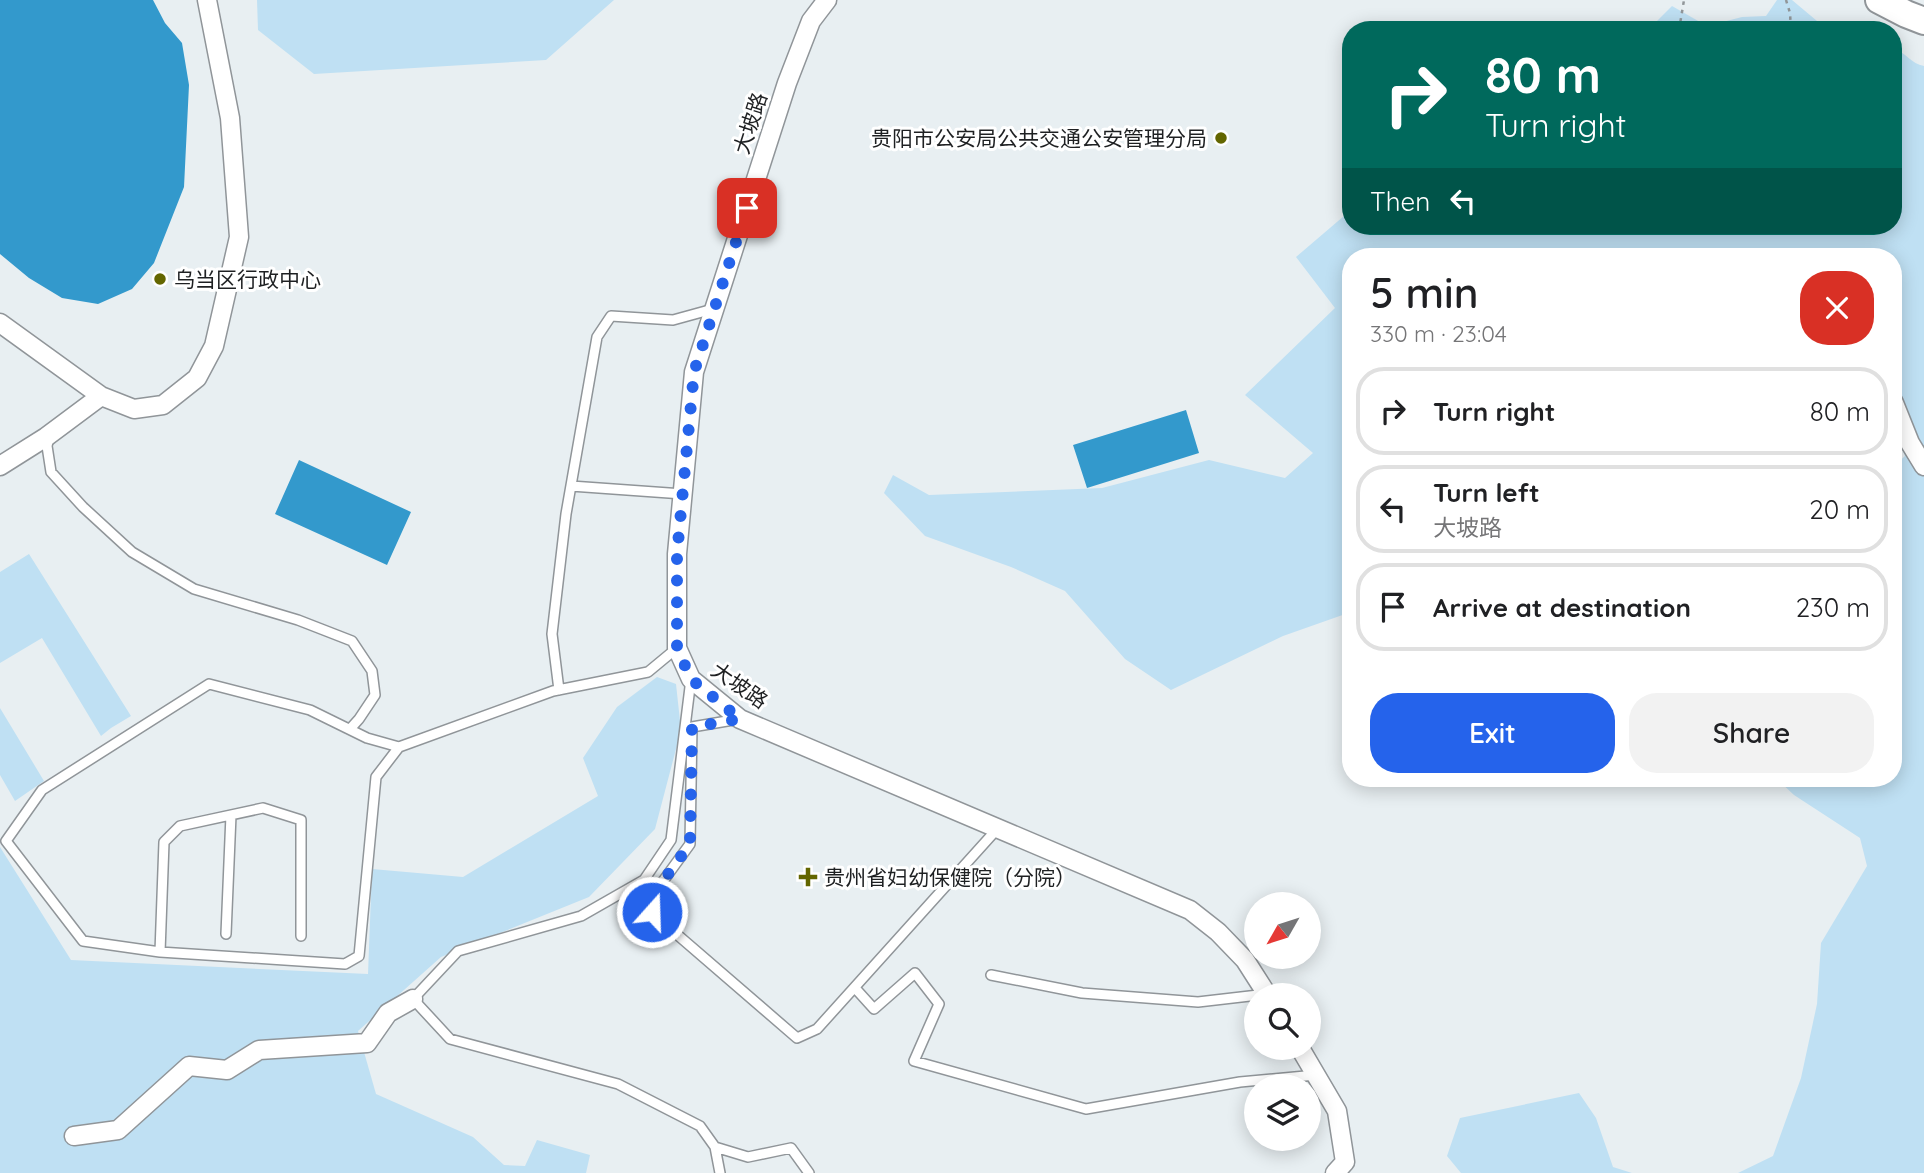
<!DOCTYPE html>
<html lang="en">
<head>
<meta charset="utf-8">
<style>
  body { margin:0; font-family:Quicksand,"Noto Sans SC",sans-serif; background:#f2f2f2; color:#202124; height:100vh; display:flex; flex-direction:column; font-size:26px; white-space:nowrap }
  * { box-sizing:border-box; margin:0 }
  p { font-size:23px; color:#757577 }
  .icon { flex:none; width:38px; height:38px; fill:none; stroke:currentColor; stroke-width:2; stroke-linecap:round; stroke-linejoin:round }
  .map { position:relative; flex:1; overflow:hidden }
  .side { position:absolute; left:1342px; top:248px; width:560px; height:539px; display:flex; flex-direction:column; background:#fff; border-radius:28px; box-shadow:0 4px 18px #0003 }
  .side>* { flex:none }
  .hud { position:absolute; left:1342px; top:21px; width:560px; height:214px; border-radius:28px; box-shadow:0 4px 18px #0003; background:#00695c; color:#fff; overflow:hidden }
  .needle { width:46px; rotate:231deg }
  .tools { position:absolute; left:1244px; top:892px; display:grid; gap:14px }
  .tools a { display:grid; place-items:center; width:77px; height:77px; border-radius:50%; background:#fff; box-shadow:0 4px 18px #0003; font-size:35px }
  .pin { position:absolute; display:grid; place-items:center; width:60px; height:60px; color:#fff; margin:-30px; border-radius:14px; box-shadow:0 4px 10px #0006 }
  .me { position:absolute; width:77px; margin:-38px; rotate:20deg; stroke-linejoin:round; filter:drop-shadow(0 0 5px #0008) }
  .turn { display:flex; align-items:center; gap:24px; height:147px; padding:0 28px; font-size:32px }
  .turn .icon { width:91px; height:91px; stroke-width:2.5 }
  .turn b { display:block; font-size:49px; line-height:60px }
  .then { display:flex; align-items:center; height:66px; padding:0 28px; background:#0003; gap:14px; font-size:26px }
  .round { display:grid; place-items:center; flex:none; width:74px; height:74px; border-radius:28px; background:#f2f2f2 }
  .overview { display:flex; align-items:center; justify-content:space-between; height:119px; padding:0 28px }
  h1 { font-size:42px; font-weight:600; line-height:52px }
  .cta { display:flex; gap:14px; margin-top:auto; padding:14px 28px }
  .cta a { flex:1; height:80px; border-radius:28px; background:#2563eb; color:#fff; font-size:28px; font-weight:600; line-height:80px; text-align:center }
  .cta a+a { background:#f2f2f2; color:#202124 }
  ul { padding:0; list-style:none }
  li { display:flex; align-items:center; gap:21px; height:88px; margin:0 14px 10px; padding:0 14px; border:4px solid #e0e0e0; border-radius:28px }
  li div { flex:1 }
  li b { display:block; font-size:26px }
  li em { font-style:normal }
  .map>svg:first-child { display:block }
</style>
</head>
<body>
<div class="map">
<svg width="1924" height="1173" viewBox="0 0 1924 1173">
  <rect width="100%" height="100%" fill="#e8eff2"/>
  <path fill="#bfe0f3" d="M257,0h357l-68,60 -232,14 -56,-44z
    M1777,0h15l31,26 25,-1 12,5h-212l24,-24 35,20 35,-9 24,-1z
    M1894,49c12,3 17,15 30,17v1107h-186l35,-17 28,-78 16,-74 4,-61 46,-77 -7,-28 -66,-43 -17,-16h117v-313l11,-10 -11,-27v-172h-543v355l-68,24 -112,54 -46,-31 -60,-68 -54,-24 -86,-31 -41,-43 9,-18 36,20 173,-7 107,-28 76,18 28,-25 -68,-58 90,-87 -39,-51 55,-47v16h543z
    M29,554l102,162 -20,12 -10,8 -59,-98 -42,25v-91z
    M657,677l19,7 5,46 -26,99 -66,68 -148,60 -83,74 18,63 97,43 31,28 21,1 12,-26 53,15 -4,18h-586v-326l71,113 297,14 4,-105 91,8 135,-81 -15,-38 34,-51z
    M0,708l44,73 -29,20 -15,-26z
    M1579,1093l17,25 17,49 19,6h-171l-14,-17 13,-38z"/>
  <path fill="#39c" d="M0,0h153l12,23 17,20 7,42 -5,102 -30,76 -22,26 -34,15 -36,-6 -33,-20 -29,-24z
    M1186,410l13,43 -112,35 -14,-43z
    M299,460l112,52 -24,53 -112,-51z"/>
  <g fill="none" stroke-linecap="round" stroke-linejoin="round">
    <g stroke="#909599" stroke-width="12">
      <path id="service" d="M49,437l-2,9 4,26 32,35 49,45 62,37 104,31 54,21 20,30 3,24 -16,24 -9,10
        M571,486l112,8
        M691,679l-20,161 -27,40 -63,36 -123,35 -45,48 37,40 168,45 82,42 15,21 5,26
        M559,690l-7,-56 14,-120 31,-177 14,-21 62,4 40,-11
        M739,719l-47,8 -2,117 -37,51 -2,17 146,126 20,-9 181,-201
        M399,747l-23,30 -17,179 -14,8 -185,-12 -77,-11 -77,-100 36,-51 167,-106 101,26 57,28 32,9 154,-56 95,-19 29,-24
        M226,934l5,-119
        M160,952l4,-110 16,-16 83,-18 38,12v116
        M991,975l91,18 116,9 69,-8
        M855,988l19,21 41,-36 24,31 -25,57 172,48 154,-27 76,-7
        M715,1147l33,10 43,-9 18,25"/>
    </g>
    <g stroke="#909599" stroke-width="21">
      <path id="minor" d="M827,0l-16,21 -24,62 -93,289 -17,182v94l14,31 49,40 450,191 28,22 27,28 23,36
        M0,323l101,73 33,13 29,-4 34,-27 17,-32 25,-109 -9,-119 -23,-118
        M1894,403l16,40 14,23
        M0,466l46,-29 55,-41
        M1300,1048l37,63 8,51 -10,11
        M74,1136l44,-6 71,-64 38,4 32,-20 108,-7 21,-30 25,-14"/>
    </g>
    <g stroke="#909599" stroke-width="30">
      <path id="primary" d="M1879,0l27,14 18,7"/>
    </g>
    <path stroke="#919699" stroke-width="2.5" stroke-dasharray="3.5 5" stroke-linecap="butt" d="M1786,0l4,13 1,17
      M1679,30l5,-30"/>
    <use href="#service" stroke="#fff" stroke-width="9"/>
    <use href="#minor" stroke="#fff" stroke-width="18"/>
    <use href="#primary" stroke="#fff" stroke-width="26"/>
  </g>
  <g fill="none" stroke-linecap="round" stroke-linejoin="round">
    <path stroke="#2563eb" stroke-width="12" stroke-dasharray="0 21.6" d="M652,912l1,-17 37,-51 2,-117 48,-8 -49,-40 -14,-31v-94l17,-182 53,-164"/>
  </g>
  <g fill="#636600" stroke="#fff" stroke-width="2.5">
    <circle cx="1221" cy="138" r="7"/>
    <circle cx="160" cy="279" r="7"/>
    <path d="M804.5 866.5h7v7h7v7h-7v7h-7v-7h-7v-7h7z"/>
  </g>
  <g text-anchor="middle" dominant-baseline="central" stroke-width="6" stroke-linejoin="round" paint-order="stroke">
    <g font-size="21" fill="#1e2022" stroke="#fff">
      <text transform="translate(750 123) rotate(-72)">大坡路</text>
      <text transform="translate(740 685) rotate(35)">大坡路</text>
    </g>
    <g font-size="21" fill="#1e2022" stroke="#fff" text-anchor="start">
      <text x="1207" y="138" text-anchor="end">贵阳市公安局公共交通公安管理分局</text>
      <text x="174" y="279">乌当区行政中心</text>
      <text x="824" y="877">贵州省妇幼保健院（分院）</text>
    </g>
  </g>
</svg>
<div class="tools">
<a><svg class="needle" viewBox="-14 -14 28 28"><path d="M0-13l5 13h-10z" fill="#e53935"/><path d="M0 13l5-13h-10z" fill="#757577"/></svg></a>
<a><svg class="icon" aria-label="search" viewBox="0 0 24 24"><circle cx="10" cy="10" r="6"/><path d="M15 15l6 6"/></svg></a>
<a><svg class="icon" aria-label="layers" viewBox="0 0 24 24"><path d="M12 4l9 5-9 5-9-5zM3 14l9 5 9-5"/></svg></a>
</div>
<div class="pin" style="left:747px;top:208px;background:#d93025"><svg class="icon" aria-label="arrive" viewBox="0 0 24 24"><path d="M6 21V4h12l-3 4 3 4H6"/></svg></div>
<svg class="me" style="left:652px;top:912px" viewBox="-20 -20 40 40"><circle r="17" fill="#2563eb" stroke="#fff" stroke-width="3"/><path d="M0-11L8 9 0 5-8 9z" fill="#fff"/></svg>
<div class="hud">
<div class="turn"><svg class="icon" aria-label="right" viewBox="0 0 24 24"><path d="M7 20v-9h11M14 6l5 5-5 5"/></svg><div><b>80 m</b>Turn right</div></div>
<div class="then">Then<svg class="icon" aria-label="left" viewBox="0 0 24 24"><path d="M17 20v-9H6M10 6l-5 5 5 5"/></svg></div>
</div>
<section class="side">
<div class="overview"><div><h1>5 min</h1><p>330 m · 23:04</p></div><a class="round" style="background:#d93025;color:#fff"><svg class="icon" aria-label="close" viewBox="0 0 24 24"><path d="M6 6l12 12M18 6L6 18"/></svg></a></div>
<ul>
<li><svg class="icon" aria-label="right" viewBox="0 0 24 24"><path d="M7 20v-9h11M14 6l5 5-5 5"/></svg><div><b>Turn right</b></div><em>80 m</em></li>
<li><svg class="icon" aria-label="left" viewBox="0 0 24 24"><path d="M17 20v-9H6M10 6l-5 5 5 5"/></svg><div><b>Turn left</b><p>大坡路</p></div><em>20 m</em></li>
<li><svg class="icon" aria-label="arrive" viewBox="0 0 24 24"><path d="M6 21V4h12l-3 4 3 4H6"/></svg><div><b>Arrive at destination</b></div><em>230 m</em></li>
</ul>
<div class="cta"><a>Exit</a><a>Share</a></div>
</section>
</div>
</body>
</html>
